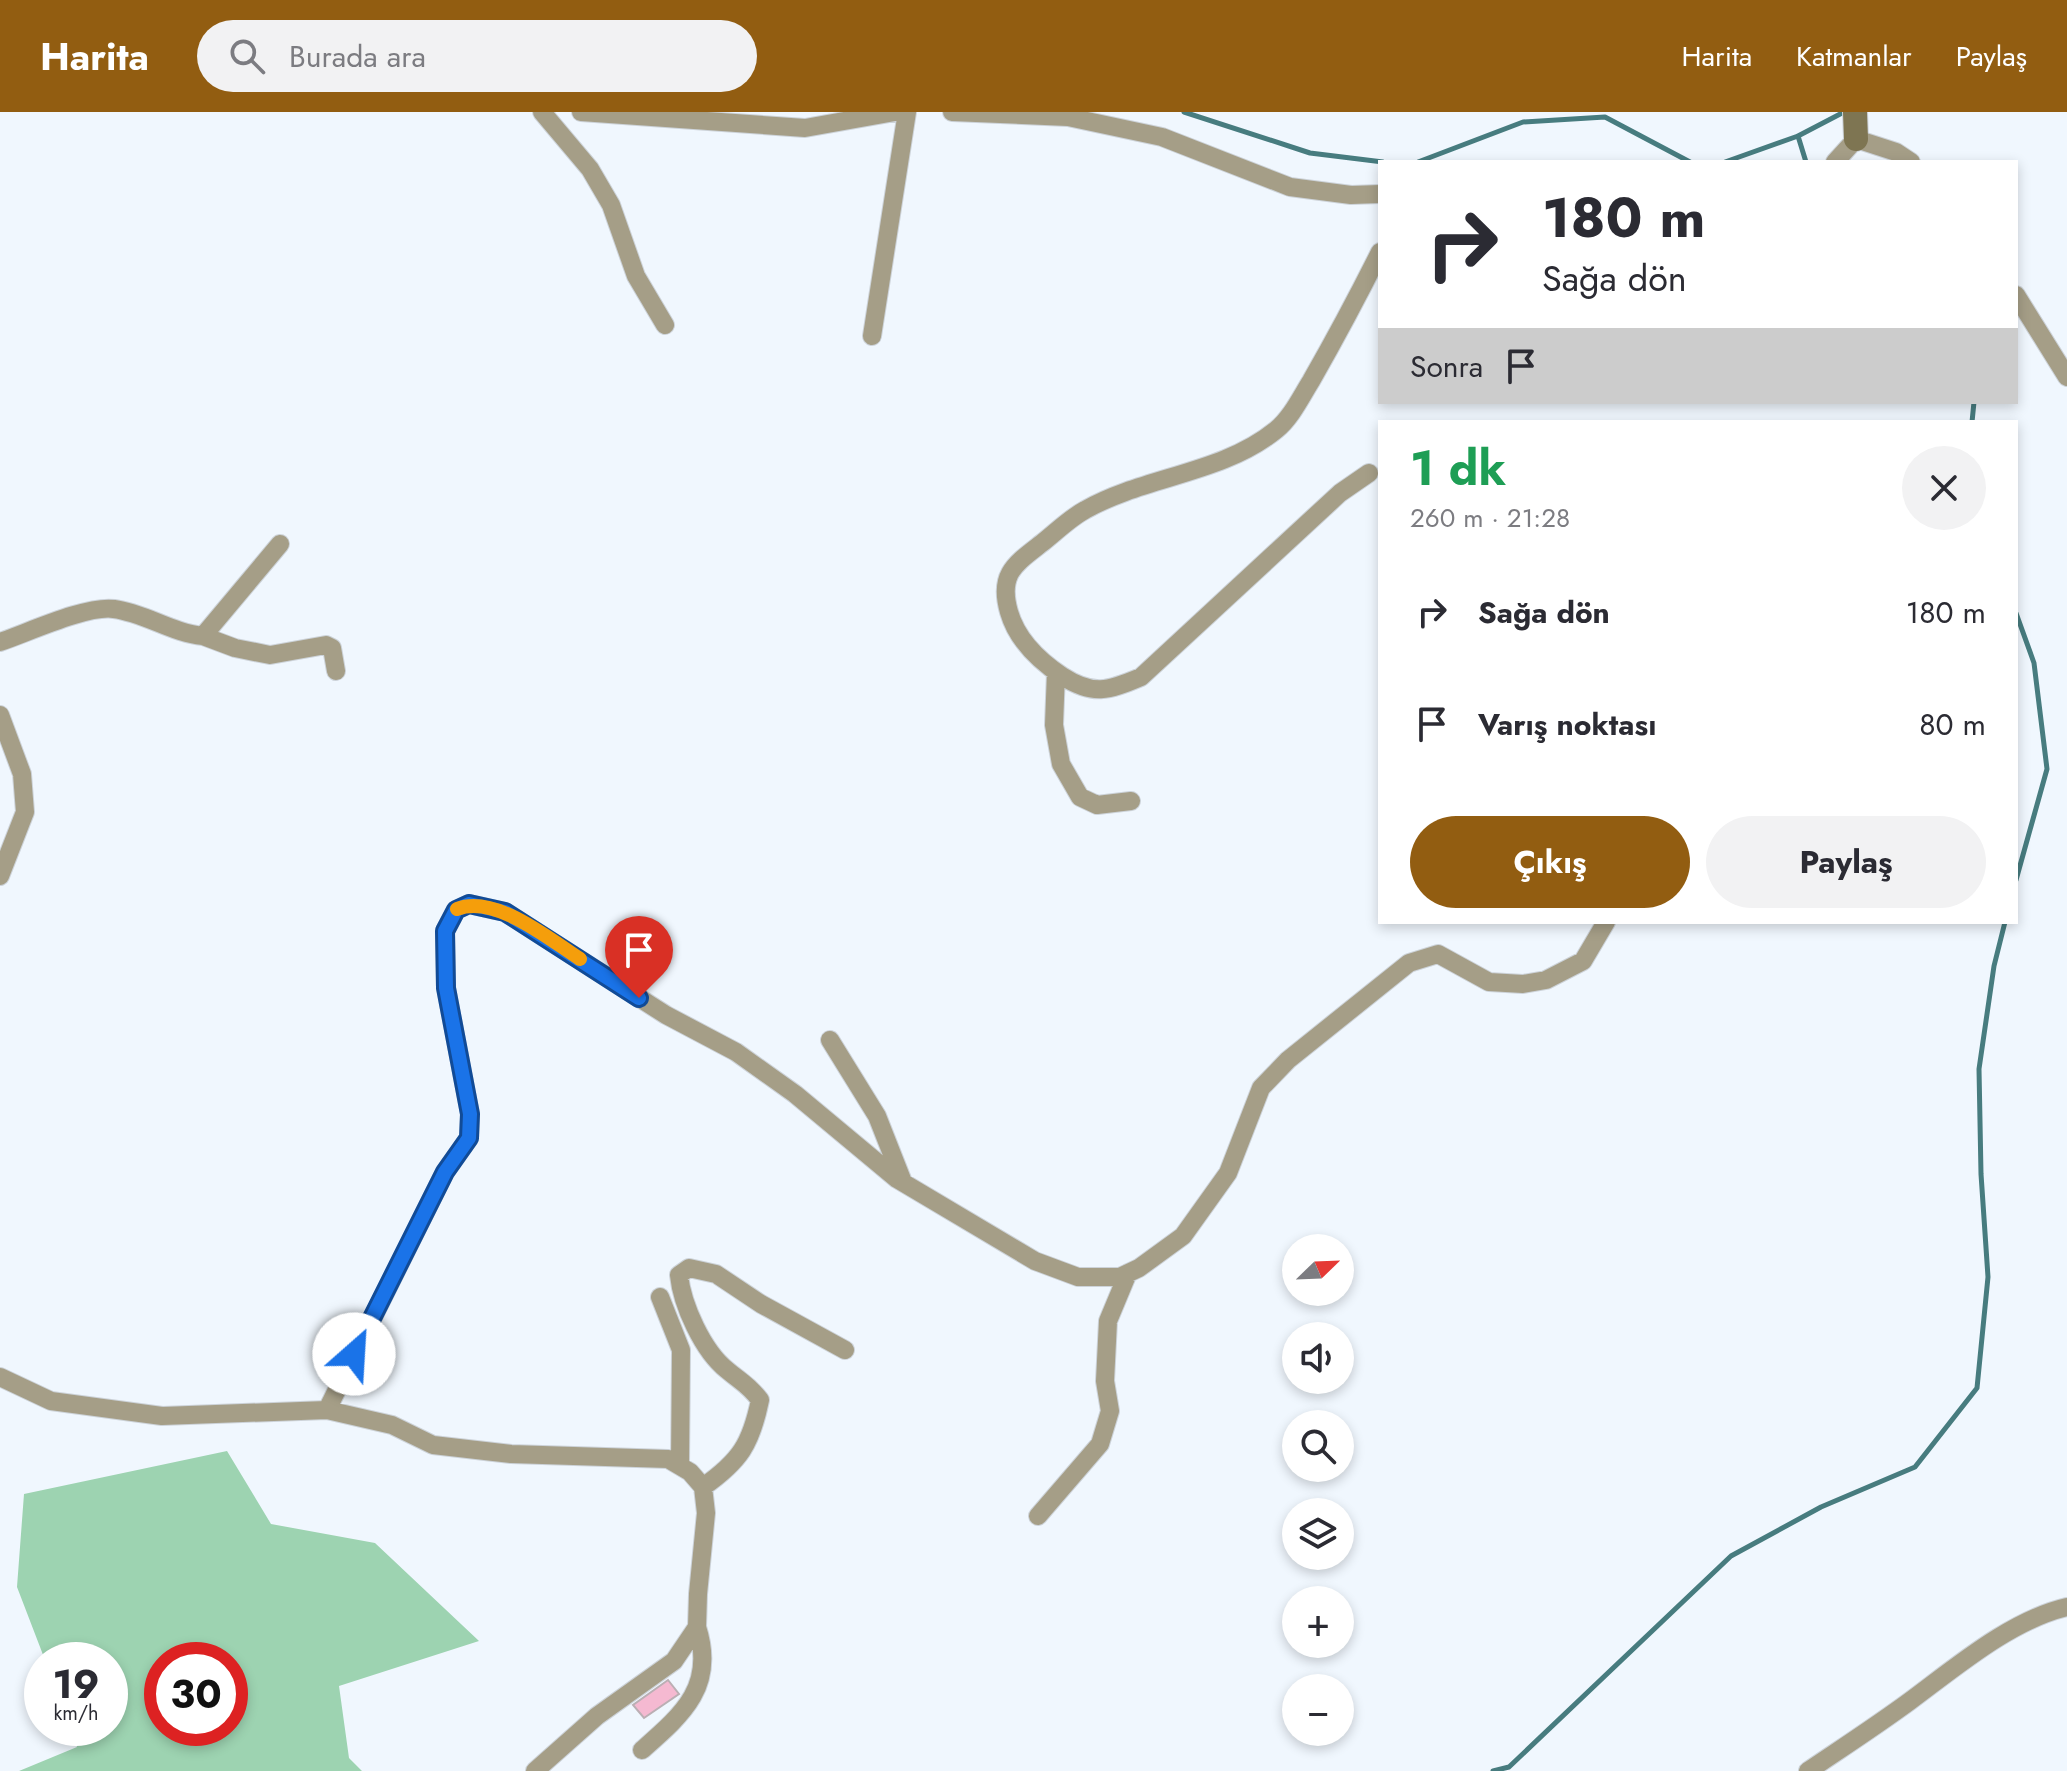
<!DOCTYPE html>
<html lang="tr">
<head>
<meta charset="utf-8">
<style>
  body { margin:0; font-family:Jost,sans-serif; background:#f2f2f3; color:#2b2b33; height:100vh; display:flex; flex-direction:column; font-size:30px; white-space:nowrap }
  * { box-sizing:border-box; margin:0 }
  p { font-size:26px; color:#7c7c81 }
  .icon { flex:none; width:44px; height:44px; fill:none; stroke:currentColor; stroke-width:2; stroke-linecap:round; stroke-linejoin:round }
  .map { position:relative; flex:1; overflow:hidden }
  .drawer { position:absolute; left:1378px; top:308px; width:640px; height:504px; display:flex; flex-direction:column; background:#fff; border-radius:0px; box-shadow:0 4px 12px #0003 }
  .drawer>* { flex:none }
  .banner { position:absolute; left:1378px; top:48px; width:640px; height:244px; border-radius:0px; box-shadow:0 4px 12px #0003; background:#fff; color:#2b2b33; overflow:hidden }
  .needle { width:52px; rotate:67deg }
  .buttons { position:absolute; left:1282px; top:1122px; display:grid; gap:16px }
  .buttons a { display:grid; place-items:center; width:72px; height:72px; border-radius:50%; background:#fff; box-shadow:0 4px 12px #0003; font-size:40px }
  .speed { position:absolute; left:24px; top:1530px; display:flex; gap:16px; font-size:40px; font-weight:700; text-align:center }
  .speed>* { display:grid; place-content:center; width:104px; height:104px; border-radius:50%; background:#fff; box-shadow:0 4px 12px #0003; line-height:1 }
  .speed small { font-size:20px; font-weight:400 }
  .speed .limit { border:12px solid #d22; background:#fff; color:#111 }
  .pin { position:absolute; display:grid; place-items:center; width:68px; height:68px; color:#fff; margin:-82px -34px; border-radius:50% 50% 50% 0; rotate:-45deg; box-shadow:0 0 8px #0007 }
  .pin .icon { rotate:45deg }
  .me { position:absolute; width:88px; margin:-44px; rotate:26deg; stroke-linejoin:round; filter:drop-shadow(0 0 6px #0008) }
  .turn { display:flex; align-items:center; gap:28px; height:168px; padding:0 32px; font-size:36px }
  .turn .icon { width:104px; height:104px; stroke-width:2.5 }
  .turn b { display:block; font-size:56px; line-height:68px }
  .then { display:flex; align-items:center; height:76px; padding:0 32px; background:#0003; gap:16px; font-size:30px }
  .round { display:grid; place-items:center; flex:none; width:84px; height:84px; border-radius:42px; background:#f2f2f3 }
  .head { display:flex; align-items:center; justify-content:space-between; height:136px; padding:0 32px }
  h1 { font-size:48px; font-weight:700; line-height:60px; color:#1e9e55 }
  .primary-button { display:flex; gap:16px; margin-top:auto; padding:16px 32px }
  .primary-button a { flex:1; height:92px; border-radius:48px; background:#925d11; color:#fff; font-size:32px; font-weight:700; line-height:92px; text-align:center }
  .primary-button a+a { background:#f2f2f3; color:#2b2b33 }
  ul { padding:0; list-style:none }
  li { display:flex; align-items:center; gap:24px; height:112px; padding:0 32px }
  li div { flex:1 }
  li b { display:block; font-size:30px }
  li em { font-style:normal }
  header { display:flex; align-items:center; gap:48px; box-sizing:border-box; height:112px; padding:0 40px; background:#925d11; color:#fff }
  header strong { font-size:38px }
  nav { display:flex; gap:44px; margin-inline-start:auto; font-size:28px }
  .search { width:560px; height:72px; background:#f2f2f3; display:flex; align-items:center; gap:20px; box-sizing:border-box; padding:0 28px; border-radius:44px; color:#7c7c81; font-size:30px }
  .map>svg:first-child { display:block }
</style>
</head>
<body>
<header>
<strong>Harita</strong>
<div class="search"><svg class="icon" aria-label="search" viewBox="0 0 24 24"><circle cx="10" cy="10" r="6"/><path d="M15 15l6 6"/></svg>Burada ara</div>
<nav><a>Harita</a><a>Katmanlar</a><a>Paylaş</a></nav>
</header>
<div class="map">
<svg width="2067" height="1659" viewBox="0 0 2067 1659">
  <rect width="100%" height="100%" fill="#f0f7fe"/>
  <path fill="#9dd3b1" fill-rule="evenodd" d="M227,1339l44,73 104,19 104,98 -140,45 10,72 13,13h-343l58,-24 -7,-19h40v-68h-65l-28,-73 7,-93zM162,1548h68v68h-68z"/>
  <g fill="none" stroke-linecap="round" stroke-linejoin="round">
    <path stroke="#477c7f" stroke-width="5" d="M1184,0l126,41 73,9
      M1798,24l8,26
      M1418,50l105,-40 82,-5 85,45
      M1725,50l73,-26 46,-24
      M1972,310l2,-20
      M2016,501l18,50 13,106 -31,111
      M1493,1659l16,-4 222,-211 90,-49 94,-40 62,-79 11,-111 -7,-103 -2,-105 15,-103 11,-44"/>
  </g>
  <path fill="#f5b9d1" stroke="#bbafb4" stroke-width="2" d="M668,1568l11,14 -35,24 -11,-13z"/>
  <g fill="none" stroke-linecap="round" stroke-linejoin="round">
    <g stroke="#cdd3d9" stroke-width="20">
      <path id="street" d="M542,0l48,57 21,36 25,71 29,49
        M581,0l224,16 90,-16
        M952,0l116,5 94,20 128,50 61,8 29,-1
        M1835,50l21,-23 40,13 15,10
        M2016,183l51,82
        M872,224l35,-224
        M1369,361l-29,20 -199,184c-33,14 -48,19 -79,-1 -24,-16 -45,-36 -53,-64 -11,-38 6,-48 33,-69 14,-11 28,-25 43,-33 60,-34 137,-36 191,-80 15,-12 25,-33 35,-49 24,-42 47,-85 69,-129
        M203,524l32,12 35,7 56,-10 6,3 4,23
        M0,530c27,-9 87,-37 114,-33 31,4 58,24 89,27l77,-92
        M1056,560l-2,53 7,39 19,33 17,8 34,-4
        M0,603l22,59 3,38 -25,64
        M830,928l47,76 26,66
        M660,1185l21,53 -1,116
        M0,1265l51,24 111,15 165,-6 65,15 41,20 78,9 157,5 22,13 13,15 3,26 -8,81 -1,33 -23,34 -77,55 -62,55
        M327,1298l118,-238 24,-34 1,-24 -24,-126 -1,-57 11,-21 13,-6 36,8 161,103 70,37 59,42 102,85 138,82 43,16h42l19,-9 44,-32 45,-63 33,-85 27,-28 121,-97 29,-9 51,28 34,2 23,-4 37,-19 23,-39
        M703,1375c37,-26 48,-43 57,-87 -12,-16 -19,-18 -33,-30 -24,-19 -45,-65 -48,-95l10,-7 27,6 45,30 84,46
        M1038,1404l62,-72 10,-33 -5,-30 3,-60 20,-48
        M642,1638c41,-36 74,-64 55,-123
        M1808,1659c34,-23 68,-45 102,-70 46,-34 101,-81 157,-94"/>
    </g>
    <g stroke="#cdd3d9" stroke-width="26">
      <path id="secondary" d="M1855,0l1,27"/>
    </g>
    <use href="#street" stroke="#a59e87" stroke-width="18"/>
    <use href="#secondary" stroke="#7e7552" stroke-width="24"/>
  </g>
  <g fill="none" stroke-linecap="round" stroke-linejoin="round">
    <g stroke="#114b97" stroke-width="20">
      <path id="route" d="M354,1242l91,-182 24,-34 1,-24 -24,-126 -1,-57 11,-21 13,-6 36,8 134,86"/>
    </g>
    <use href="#route" stroke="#1a73e8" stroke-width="14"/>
    <path stroke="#f59e0b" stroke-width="14" d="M457,797c38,-15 92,30 123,50"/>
  </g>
</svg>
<div class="buttons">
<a><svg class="needle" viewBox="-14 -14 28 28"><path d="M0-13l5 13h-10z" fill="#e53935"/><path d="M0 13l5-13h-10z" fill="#7c7c81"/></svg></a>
<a><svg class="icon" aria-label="sound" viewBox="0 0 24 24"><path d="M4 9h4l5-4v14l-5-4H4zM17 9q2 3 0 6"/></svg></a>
<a><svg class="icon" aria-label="search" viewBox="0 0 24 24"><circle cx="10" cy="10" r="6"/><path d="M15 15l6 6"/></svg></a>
<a><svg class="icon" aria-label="layers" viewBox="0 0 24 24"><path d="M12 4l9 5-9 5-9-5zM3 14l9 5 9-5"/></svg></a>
<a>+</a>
<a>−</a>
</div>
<div class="speed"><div>19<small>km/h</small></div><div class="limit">30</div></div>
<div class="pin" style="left:639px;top:886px;background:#d93025"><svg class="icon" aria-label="arrive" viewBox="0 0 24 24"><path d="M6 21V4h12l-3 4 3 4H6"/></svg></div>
<svg class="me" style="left:354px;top:1242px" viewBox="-20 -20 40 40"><circle r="19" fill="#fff"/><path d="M0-13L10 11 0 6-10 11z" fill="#1a73e8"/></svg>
<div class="banner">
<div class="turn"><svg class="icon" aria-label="right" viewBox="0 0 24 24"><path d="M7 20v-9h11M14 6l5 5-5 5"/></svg><div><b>180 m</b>Sağa dön</div></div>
<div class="then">Sonra<svg class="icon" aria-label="arrive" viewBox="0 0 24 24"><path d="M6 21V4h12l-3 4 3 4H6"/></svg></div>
</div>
<section class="drawer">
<div class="head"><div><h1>1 dk</h1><p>260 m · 21:28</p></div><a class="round"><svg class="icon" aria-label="close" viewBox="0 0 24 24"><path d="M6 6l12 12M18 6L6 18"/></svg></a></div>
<ul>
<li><svg class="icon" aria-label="right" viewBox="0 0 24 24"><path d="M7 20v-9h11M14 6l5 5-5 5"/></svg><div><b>Sağa dön</b></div><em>180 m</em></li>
<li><svg class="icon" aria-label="arrive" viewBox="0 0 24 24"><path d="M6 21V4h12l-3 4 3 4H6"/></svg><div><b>Varış noktası</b></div><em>80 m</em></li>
</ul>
<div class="primary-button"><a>Çıkış</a><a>Paylaş</a></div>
</section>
</div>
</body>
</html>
